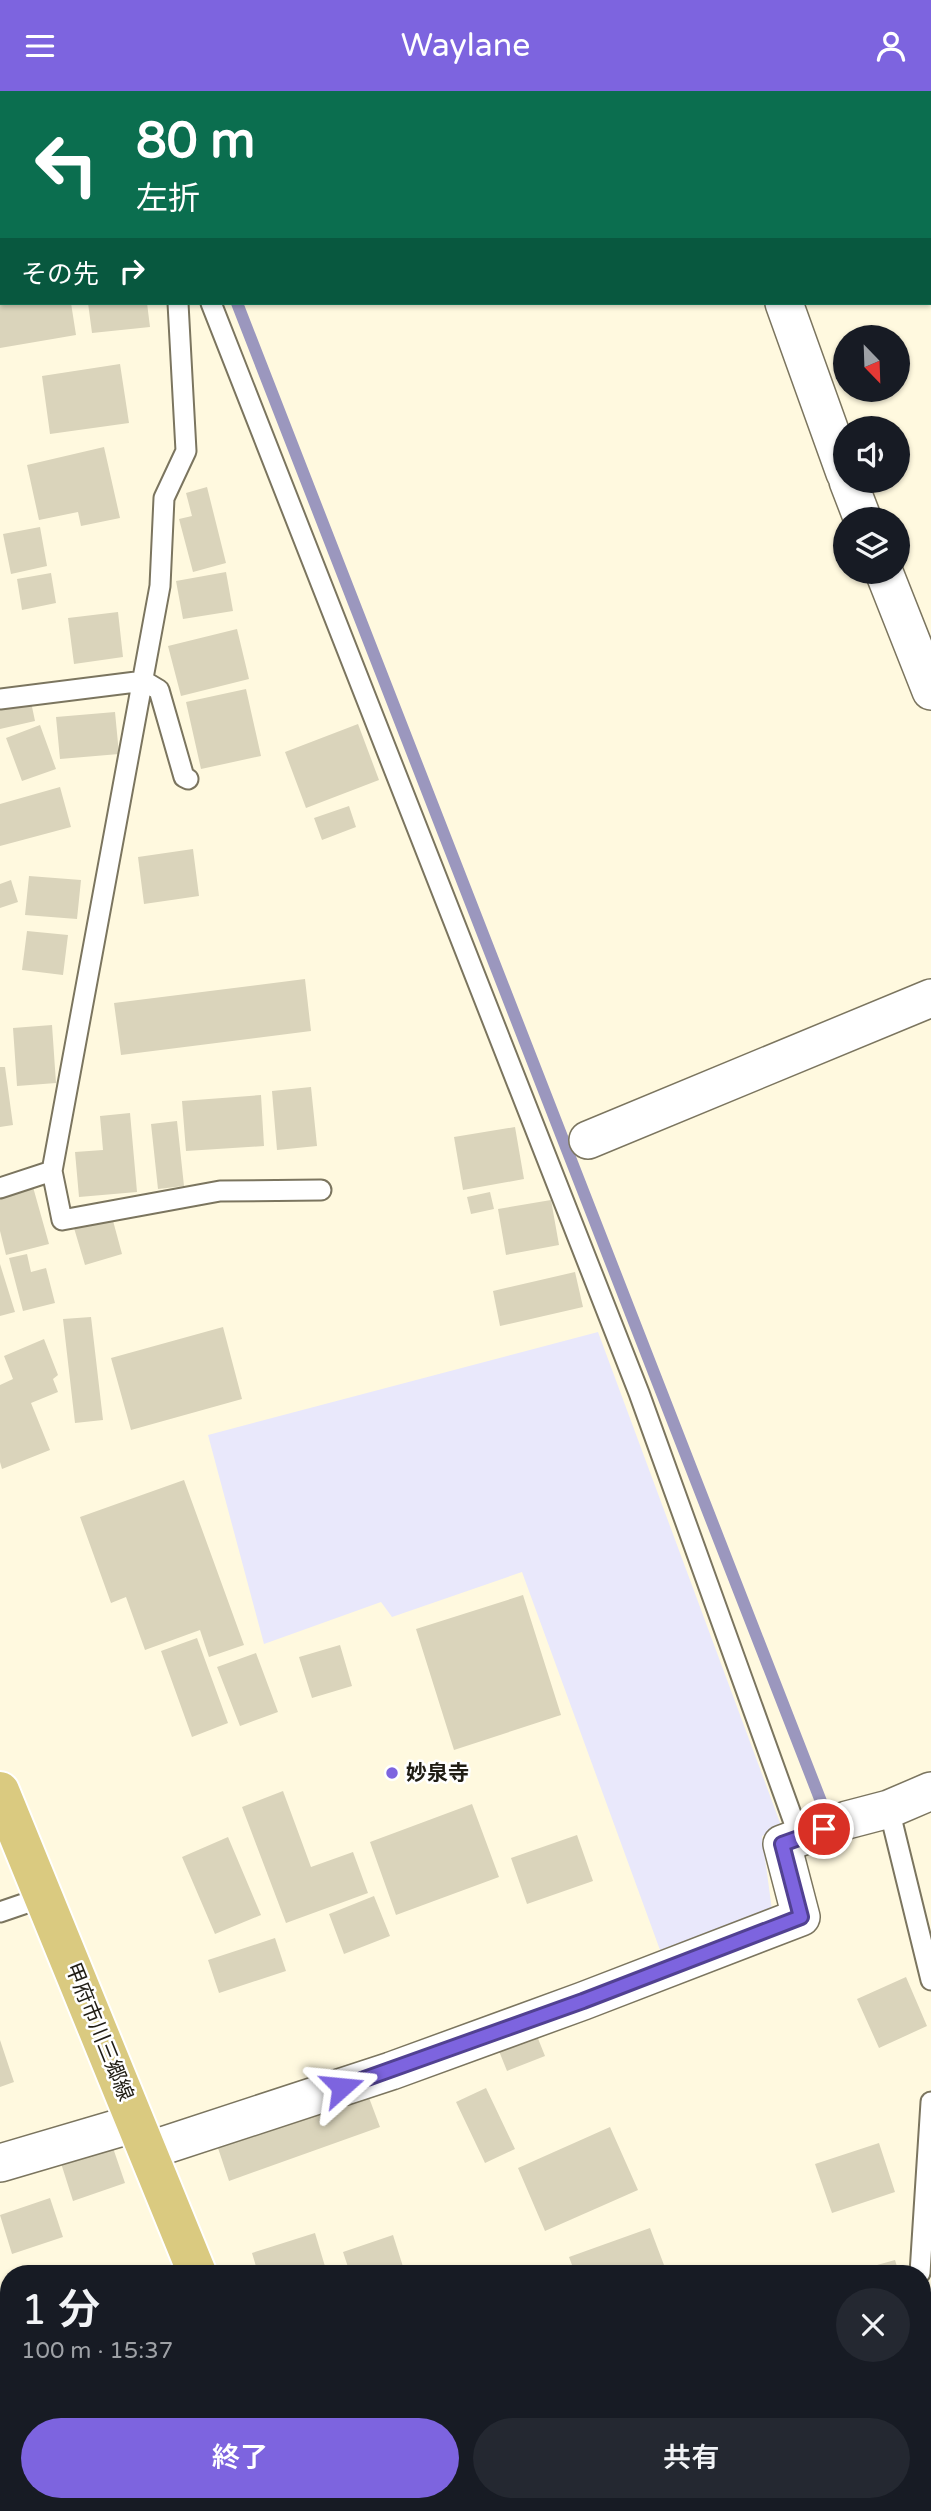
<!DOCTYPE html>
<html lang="ja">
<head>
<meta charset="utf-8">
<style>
  body { margin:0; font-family:"Varela Round","Noto Sans JP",sans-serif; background:#242831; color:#f1f3f6; height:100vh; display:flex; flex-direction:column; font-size:26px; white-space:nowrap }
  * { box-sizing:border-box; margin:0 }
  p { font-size:23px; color:#9ea1a6 }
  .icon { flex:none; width:38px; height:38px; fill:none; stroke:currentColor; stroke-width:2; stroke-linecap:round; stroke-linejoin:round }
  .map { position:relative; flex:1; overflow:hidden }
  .details { position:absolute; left:0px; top:2174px; width:931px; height:247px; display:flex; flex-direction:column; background:#171b24; border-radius:28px 28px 0 0; box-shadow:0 2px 5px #0004 }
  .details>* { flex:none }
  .hud { position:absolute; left:0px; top:0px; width:931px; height:214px; box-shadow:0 2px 5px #0004; background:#0b6e4f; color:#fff; overflow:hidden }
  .needle { width:46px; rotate:157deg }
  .fabs { position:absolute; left:833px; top:234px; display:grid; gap:14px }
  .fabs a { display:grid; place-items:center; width:77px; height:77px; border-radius:50%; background:#171b24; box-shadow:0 2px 5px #0004; font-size:35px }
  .pin { position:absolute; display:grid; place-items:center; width:60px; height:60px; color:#fff; margin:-30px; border:4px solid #fff; border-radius:50%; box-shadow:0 2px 7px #0007 }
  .me { position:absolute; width:77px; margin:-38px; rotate:72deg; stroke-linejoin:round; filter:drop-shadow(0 0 5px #0008) }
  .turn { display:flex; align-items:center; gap:24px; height:147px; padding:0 21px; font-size:32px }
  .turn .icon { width:91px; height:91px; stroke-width:2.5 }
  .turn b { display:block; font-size:49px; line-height:60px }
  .then { display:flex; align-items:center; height:66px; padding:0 21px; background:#0003; gap:14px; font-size:26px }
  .round { display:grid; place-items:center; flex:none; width:74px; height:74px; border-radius:37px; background:#242831 }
  .headline { display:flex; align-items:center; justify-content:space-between; height:119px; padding:0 21px }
  h1 { font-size:42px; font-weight:600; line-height:52px }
  .primary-button { display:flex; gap:14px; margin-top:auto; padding:14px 21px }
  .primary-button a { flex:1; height:80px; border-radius:42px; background:#7d64df; color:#fff; font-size:28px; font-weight:600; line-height:80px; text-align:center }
  .primary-button a+a { background:#242831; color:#f1f3f6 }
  header { display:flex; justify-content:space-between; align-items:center; height:91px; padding:0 21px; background:#7d64df; color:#fff; font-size:32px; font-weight:600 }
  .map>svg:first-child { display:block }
</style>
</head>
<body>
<header><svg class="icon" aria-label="menu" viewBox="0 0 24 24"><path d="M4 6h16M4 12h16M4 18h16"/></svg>Waylane<svg class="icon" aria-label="person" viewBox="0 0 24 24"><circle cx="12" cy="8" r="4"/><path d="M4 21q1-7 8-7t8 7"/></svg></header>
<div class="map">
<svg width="931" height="2420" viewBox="0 0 931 2420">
  <rect width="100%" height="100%" fill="#fff9df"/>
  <path fill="#e9e8fb" d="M598,1241l184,496 -20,8 10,74 -112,40 -138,-378 -130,45 -11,-15 -117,42 -56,-209z"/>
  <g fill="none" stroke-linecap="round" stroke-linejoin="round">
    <path stroke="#9b97be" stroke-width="12" d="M154,0l1,2
      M237,212l585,1501"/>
  </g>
  <path fill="#dad4bb" d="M0,212h71l5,32 -76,13z
    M88,212h59l3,24 -58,6z
    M120,273l9,59 -79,11 -8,-58z
    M104,356l16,71 -39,8 -3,-14 -39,8 -12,-55z
    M207,396l19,76 -33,9 -14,-53 13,-3 -6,-23z
    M40,436l7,39 -36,8 -8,-40z
    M226,481l7,39 -50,8 -7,-38z
    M51,482l5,30 -34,7 -5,-31z
    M118,521l5,45 -49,7 -6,-46z
    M237,538l12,50 -68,17 -13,-50z
    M246,598l15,67 -60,13 -15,-67z
    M31,611l4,19 -35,8v-20z
    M115,621l4,42 -59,5 -4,-42z
    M358,633l21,56 -73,28 -21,-56z
    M40,634l16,44 -34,12 -16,-43z
    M60,696l11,40 -71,19v-42z
    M349,715l7,21 -34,13 -8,-22z
    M193,758l6,47 -55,8 -6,-47z
    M29,785l52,4 -4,39 -52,-4z
    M11,789l7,22 -18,6v-24z
    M27,840l41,4 -5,40 -41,-5z
    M305,888l6,52 -190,24 -7,-52z
    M52,934l4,58 -39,3 -4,-58z
    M0,976h5l8,58 -13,2z
    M311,996l6,59 -40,4 -5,-59z
    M261,1004l3,51 -78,5 -4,-50z
    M130,1022l7,79 -58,5 -4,-45 28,-2 -3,-34z
    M177,1030l7,65 -26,3 -7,-65z
    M515,1036l9,52 -61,11 -9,-53z
    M33,1096l16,57 -43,11 -6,-24v-35z
    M490,1101l4,17 -23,5 -4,-17z
    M551,1109l8,45 -53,10 -8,-46z
    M112,1126l10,37 -37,11 -11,-37z
    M27,1163l4,18 15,-4 9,35 -32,8 -14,-53z
    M0,1173l15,48 -15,4z
    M575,1181l8,35 -83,19 -7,-35z
    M91,1226l12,103 -28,3 -12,-104z
    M223,1236l19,72 -111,31 -20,-72z
    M44,1248l14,36 -5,4 5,13 -27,11 19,47 -48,19 -2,-7v-77l13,-6 -9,-23z
    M184,1389l60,165 -35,12 -9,-27 -55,20 -19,-53 -15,6 -31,-86z
    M523,1504l38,120 -107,35 -38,-121z
    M197,1547l31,85 -36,14 -31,-86z
    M340,1554l12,41 -40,12 -13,-41z
    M256,1562l22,59 -38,14 -23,-59z
    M283,1700l28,76 42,-15 15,41 -82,30 -44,-116z
    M472,1713l27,73 -103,38 -26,-73z
    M577,1744l16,46 -66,23 -16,-46z
    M228,1746l33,78 -46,19 -33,-77z
    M374,1805l16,40 -46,18 -15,-40z
    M275,1847l11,33 -67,22 -11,-33z
    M906,1886l21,49 -48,22 -22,-49z
    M537,1945l8,20 -38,15 -8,-20z
    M0,1949l14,42 -14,5z
    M486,1997l29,61 -30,14 -29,-61z
    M368,2004l12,32 -151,54 -11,-33z
    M610,2036l28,63 -93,41 -27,-63z
    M111,2051l14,41 -52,18 -13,-41z
    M879,2052l16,49 -63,21 -17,-49z
    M50,2107l13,39 -51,17 -12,-39z
    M650,2137l17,45h-92l-6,-16z
    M315,2142l12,40h-69l-6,-20z
    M393,2144l12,38h-55l-7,-21z
    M895,2169l4,13h-47v-1z
    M9,2219v61l-9,3v-61z
    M9,2298v80l-9,-22v-55z
    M22,2412h19l-17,6z"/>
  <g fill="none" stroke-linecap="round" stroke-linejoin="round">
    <g stroke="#7b755f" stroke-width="23">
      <path id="service" d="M211,212l428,1090 161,446
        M0,608l144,-18 15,9 25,87 4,2
        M52,1080l10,49 158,-29 101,-1
        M0,1097l52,-17 108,-585 4,-88 22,-47 -8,-148
        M889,1718l42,171
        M0,1821l44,-15
        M920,2182l11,-171
        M250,2420l23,-8
        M890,2420v-8"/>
    </g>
    <g stroke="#7b755f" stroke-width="40">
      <path id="minor" d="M128,0l1,2
        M708,0l1,2
        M784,212l61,170
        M848,390l15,39
        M884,481l47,119
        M588,1049l343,-142
        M147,2060l244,-80 192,-70 218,-84 -19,-73 65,-24 42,-11 42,-18
        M0,2072l136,-40"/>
    </g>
    <g stroke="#fff" stroke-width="42">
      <path id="primary" d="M0,1700l197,482
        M290,2412l4,8"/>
    </g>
    <use href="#service" stroke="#fff" stroke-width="19"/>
    <use href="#minor" stroke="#fff" stroke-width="37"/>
    <use href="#primary" stroke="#daca80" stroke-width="38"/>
  </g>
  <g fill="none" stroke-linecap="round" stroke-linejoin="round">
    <g stroke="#514191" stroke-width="18">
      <path id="route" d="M342,1996l241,-86 218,-84 -19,-73 42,-15"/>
    </g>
    <use href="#route" stroke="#7d64df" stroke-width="12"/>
  </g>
  <circle fill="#7d64df" stroke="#fff" stroke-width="2.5" cx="392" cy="1682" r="7"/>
  <g text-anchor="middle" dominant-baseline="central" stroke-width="5" stroke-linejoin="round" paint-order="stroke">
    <g font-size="21" font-weight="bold" fill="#201d14" stroke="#fff" text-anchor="start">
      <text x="406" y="1682">妙泉寺</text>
    </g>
    <g font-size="21" fill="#201d14" stroke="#fff">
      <text transform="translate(99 1941) rotate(68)">甲府市川三郷線</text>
    </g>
  </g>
</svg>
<div class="fabs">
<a><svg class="needle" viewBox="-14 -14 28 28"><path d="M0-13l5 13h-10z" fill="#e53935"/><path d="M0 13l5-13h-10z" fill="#9ea1a6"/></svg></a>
<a><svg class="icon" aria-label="sound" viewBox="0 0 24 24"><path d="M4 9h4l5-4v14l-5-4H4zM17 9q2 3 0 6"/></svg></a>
<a><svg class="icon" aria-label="layers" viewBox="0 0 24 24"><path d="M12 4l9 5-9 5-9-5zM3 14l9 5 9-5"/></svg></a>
</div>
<div class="pin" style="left:824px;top:1738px;background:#d93025"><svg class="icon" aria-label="arrive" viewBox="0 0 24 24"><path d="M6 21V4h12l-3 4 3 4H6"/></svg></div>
<svg class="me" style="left:342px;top:1996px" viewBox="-20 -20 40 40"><path d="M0-17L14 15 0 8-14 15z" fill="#7d64df" stroke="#fff" stroke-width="4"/></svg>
<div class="hud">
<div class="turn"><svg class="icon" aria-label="left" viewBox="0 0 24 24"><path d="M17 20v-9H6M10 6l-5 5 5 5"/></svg><div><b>80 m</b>左折</div></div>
<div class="then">その先<svg class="icon" aria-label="right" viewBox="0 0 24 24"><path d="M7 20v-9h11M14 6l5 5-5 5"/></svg></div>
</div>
<section class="details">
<div class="headline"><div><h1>1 分</h1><p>100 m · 15:37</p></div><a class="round"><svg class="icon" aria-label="close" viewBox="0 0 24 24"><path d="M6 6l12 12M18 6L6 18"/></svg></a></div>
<div class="primary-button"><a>終了</a><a>共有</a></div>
</section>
</div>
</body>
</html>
